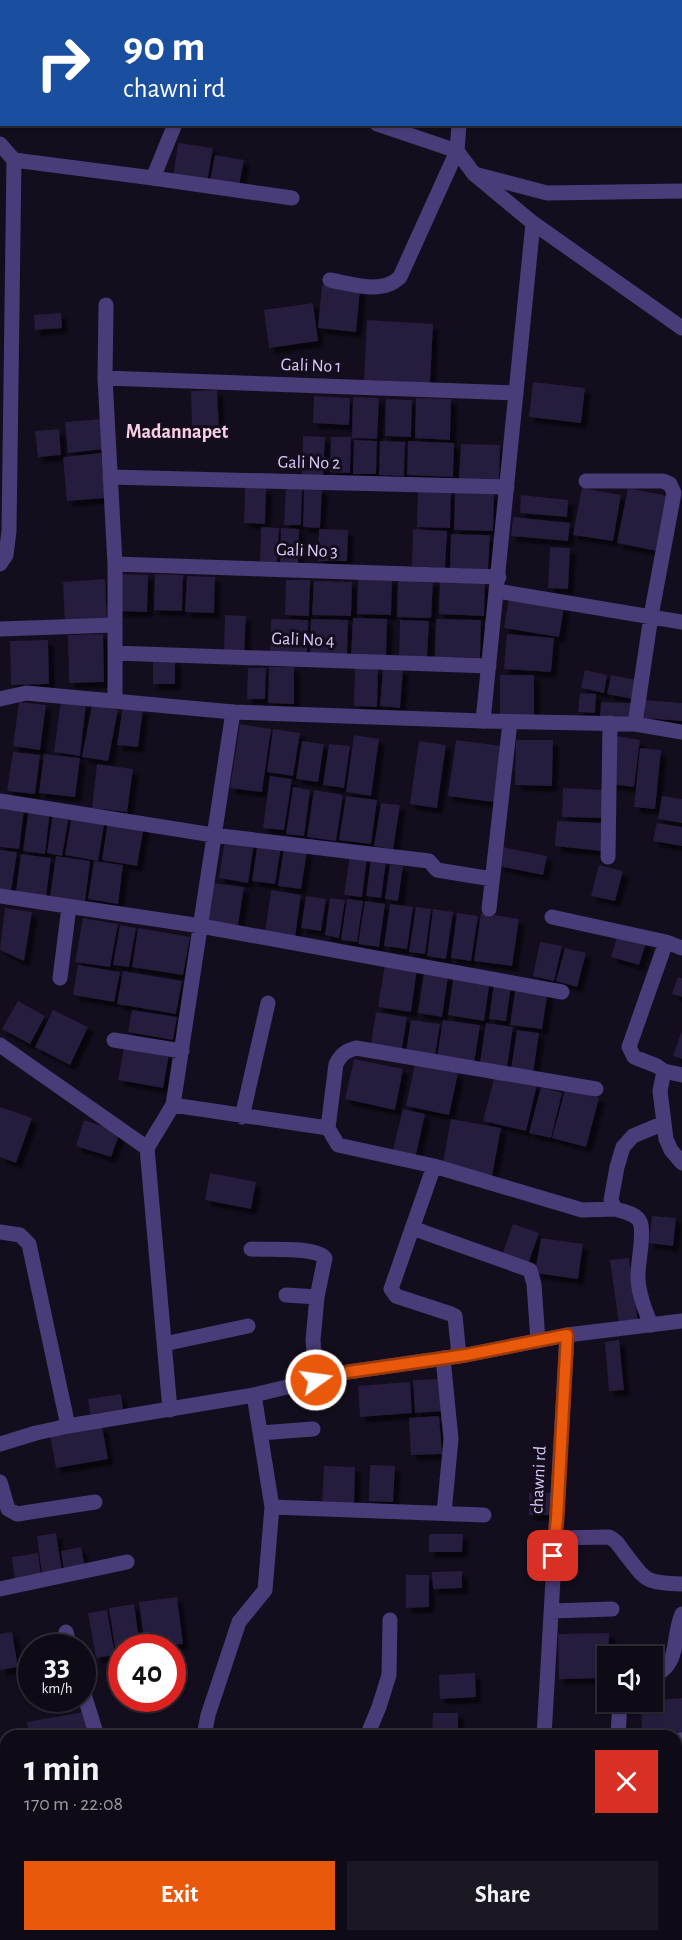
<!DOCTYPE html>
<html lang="en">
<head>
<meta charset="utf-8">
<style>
  body { margin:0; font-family:"Alegreya Sans",sans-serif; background:#1c1823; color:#f1f3f6; height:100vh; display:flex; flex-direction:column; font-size:22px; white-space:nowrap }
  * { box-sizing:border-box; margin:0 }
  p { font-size:20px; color:#9b9aa1 }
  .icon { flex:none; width:33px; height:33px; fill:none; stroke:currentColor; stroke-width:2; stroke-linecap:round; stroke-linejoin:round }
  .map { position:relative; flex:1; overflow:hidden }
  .panel { position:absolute; left:0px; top:1730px; width:682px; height:212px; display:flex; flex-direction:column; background:#0e0a16; border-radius:18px 18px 0 0; box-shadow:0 2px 4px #0004,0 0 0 2px #2e2b35 }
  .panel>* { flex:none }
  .top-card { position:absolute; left:0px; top:0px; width:682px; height:126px; box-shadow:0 2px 4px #0004,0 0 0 2px #2e2b35; background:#1a4fa0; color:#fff; overflow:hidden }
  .controls { position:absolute; left:597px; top:1646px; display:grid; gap:12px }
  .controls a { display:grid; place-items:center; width:66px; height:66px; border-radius:0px; background:#0e0a16; box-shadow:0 2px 4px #0004,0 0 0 2px #2e2b35; font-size:30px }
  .speed { position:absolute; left:18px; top:1634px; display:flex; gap:12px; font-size:30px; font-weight:700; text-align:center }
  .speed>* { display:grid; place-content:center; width:78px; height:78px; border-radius:50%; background:#0e0a16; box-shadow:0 2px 4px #0004,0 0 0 2px #2e2b35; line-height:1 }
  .speed small { font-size:15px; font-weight:400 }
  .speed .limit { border:9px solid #d22; background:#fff; color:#111 }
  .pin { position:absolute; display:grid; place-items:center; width:51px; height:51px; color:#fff; margin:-26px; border-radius:12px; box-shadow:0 3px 9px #0006 }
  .me { position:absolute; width:66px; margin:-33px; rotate:76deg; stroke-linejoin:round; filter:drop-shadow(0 0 4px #0008) }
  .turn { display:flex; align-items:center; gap:21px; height:126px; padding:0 24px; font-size:27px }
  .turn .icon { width:78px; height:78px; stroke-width:2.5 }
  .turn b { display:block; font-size:42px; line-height:51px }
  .round { display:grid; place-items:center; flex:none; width:63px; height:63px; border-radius:0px; background:#1c1823 }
  .summary { display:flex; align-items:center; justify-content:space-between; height:102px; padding:0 24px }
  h1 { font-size:36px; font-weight:700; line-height:45px }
  .button { display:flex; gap:12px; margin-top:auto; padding:12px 24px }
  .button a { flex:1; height:69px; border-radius:0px; background:#ea580c; color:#fff; font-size:24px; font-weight:700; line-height:69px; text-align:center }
  .button a+a { background:#1c1823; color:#f1f3f6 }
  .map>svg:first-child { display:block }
</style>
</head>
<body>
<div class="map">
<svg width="682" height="1940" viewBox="0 0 682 1940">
  <defs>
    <filter id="shadow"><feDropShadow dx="5.5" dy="5.5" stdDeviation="1.5" flood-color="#0009"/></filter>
  </defs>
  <rect width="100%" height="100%" fill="#130d1d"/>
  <path fill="#281b3c" filter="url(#shadow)" d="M178,143l35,5 -6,35 -34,-5z
    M215,155l29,5 -5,26 -29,-6z
    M322,285l38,4 -4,43 -38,-4z
    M313,303l5,38 -49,7 -5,-38z
    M61,313l1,15 -27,2 -1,-15z
    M367,320l66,4 -3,59 -66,-3z
    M533,382l52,6 -4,35 -52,-6z
    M217,390l2,38 -27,2 -1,-39z
    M314,396l36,2 -1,27 -36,-2z
    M353,397l26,1 -2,41 -25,-1z
    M416,398l35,1 -1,41 -35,-2z
    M386,399l26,1 -1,37 -26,-1z
    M102,419l3,30 -37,4 -3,-31z
    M59,429l2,26 -23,2 -3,-26z
    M303,436l22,1 -2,40 -21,-1z
    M331,437h20l-1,36 -20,-1z
    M354,440l23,1 -1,33h-23z
    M380,441l25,1 -1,34 -25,-1z
    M408,441l46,2 -1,34 -46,-2z
    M461,444l39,1 -1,37 -40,-1z
    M101,453l4,45 -38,3 -4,-44z
    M245,487l21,1 -1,36 -21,-1z
    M286,488h16l-1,37h-17z
    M582,488l39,7 -8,46 -40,-6z
    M628,488l40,8 -11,55 -40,-8z
    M304,489h18l-2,39 -17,-1z
    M418,490l33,2 -1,36 -33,-1z
    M455,491l39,2 -1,38 -39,-1z
    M521,495l47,5 -1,17 -47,-4z
    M513,517l57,6 -2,18 -57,-5z
    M261,527l18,1 -2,35 -17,-1z
    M281,528l18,1 -1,36 -18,-1z
    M319,529l29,1 -1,31h-29z
    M413,529l34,2 -2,37 -33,-2z
    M451,534l39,1 -2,35 -38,-2z
    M550,547l20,1 -2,41 -20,-1z
    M120,574l28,1 -1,37 -29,-1z
    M155,574l28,1 -1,36 -28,-1z
    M187,576l28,1 -1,36 -29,-1z
    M105,579l2,41 -42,2 -2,-40z
    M358,579h34l-1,36 -34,-1z
    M286,580h24l-1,36 -24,-1z
    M398,580l35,1 -2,37 -34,-1z
    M314,581l38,1 -1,34 -39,-1z
    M440,581l45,2 -1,33 -45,-2z
    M509,598l55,9 -5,30 -55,-9z
    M225,615l21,1 -2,39 -20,-1z
    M353,618l34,1 -1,39 -35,-1z
    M271,619l37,1 -1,35 -37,-1z
    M311,619l37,1 -1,34 -37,-1z
    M436,619l45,1 -1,38 -45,-1z
    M400,620l29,1 -2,36h-28z
    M103,634l1,48 -35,1 -1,-48z
    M507,634l47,4 -3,34 -47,-3z
    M48,640l1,44 -38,1 -1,-44z
    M153,659h22v25h-22z
    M269,667h25v37l-26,-1z
    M248,668h18l-1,31h-18z
    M355,668l23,1 -1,38 -23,-1z
    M383,668l20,1 -3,39 -20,-2z
    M585,670l22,5 -3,18 -23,-5z
    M500,675h34v40h-34z
    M611,675l26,5 -4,19 -26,-5z
    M580,693l16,1 -1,19 -17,-1z
    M61,700l25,4 -6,52 -26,-4z
    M645,700l37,3v18l-38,-3z
    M19,702l27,3 -6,45 -27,-4z
    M601,702l31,1v16l-32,-1z
    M92,705l26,5 -10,51 -26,-4z
    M123,706l20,3 -5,38 -21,-2z
    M240,724l31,5 -9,63 -32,-4z
    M273,729l27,4 -7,43 -26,-4z
    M354,735l25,4 -8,57 -25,-4z
    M617,736l23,4 -6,47 -24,-3z
    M456,740l46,6 -8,56 -46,-6z
    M516,740h37l-1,46 -37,-1z
    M302,741l22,3 -6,38 -22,-3z
    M419,741l27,4 -9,63 -27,-4z
    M329,744l21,2 -6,42 -21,-3z
    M640,748l21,2 -6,59 -21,-2z
    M13,752l27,3 -5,39 -28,-3z
    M44,754l36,4 -5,39 -36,-4z
    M97,764l36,5 -6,43 -35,-4z
    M270,776l22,3 -8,51 -21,-2z
    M293,787l17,3 -6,46 -18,-2z
    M563,788l41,2 -1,28 -41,-1z
    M314,790l29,5 -7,46 -29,-4z
    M346,796l31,4 -6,44 -32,-4z
    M662,796l20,3v24l-24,-4z
    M381,803l19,2 -7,44 -19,-3z
    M0,806l24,3 -5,40 -19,-2z
    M29,808l21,2 -5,44 -22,-3z
    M53,813l16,3 -7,40 -15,-3z
    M72,814l33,5 -7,42 -33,-6z
    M108,821l36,5 -7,40 -35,-6z
    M557,821l45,2 -1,28 -46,-5z
    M657,823l25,4v19l-29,-5z
    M225,839l29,4 -6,40 -29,-5z
    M258,842l23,4 -6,38 -23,-3z
    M502,847l45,9 -4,19 -45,-9z
    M284,848l23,3 -6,38 -23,-3z
    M0,850l17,2 -6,39 -11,-1z
    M21,854l30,4 -5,38 -30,-4z
    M350,855l17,3 -5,39 -18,-2z
    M56,856l34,5 -5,40 -35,-5z
    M371,859l15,2 -5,37 -15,-2z
    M94,861l29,4 -5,39 -30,-5z
    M390,864l13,2 -5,35 -13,-2z
    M599,865l24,6 -8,30 -24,-5z
    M213,883l31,4 -6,38 -30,-4z
    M271,890l30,5 -6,42 -30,-4z
    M306,896l20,3 -5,32 -20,-3z
    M330,898l15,2 -6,38 -14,-3z
    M347,899l16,2 -6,41 -16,-2z
    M365,901l20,3 -6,43 -21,-3z
    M390,904l23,3 -6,42 -23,-3z
    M416,907l15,2 -6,45 -16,-2z
    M5,908l27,4 -8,49 -24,-11z
    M433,909l20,3 -7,47 -19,-3z
    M457,913l21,3 -7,45 -20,-3z
    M481,913l38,6 -7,47 -38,-5z
    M83,918l35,6 -8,43 -35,-5z
    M120,925l16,3 -7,39 -16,-2z
    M138,928l52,9 -7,38 -51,-8z
    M618,934l28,9 -7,22 -28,-8z
    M540,942l22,4 -8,35 -21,-5z
    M565,948l21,5 -9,34 -21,-6z
    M385,964l32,4 -6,44 -33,-5z
    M78,965l42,7 -6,30 -41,-7z
    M123,971l59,10 -6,33 -59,-10z
    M424,973l24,3 -6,41 -24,-4z
    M454,974l36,6 -6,41 -36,-6z
    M678,977l4,1v19l-10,-3z
    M494,983l17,2 -5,36 -17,-2z
    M516,985l32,5 -6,39 -32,-4z
    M18,1001l27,15 -15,28 -28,-15z
    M53,1010l35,17 -18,38 -35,-18z
    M132,1010l45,7 -4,23 -45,-8z
    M376,1012l31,5 -6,37 -31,-5z
    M411,1020l29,4 -5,32 -29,-4z
    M443,1020l37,5 -6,38 -37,-6z
    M486,1023l27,4 -6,40 -27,-4z
    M517,1030l22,3 -6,40 -22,-3z
    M682,1031v28l-9,-3z
    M124,1047l45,7 -6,34 -45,-8z
    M354,1059l49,10 -8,41 -50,-11z
    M415,1064l43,9 -9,42 -43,-9z
    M495,1075l42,10 -11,46 -43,-10z
    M541,1087l21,6 -11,45 -22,-5z
    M565,1090l34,8 -13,49 -34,-9z
    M0,1107l32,11 -16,45 -16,-6z
    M403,1109l22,5 -10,45 -23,-5z
    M451,1119l50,9 -9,48 -50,-9z
    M84,1120l36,12 -9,25 -35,-11z
    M210,1173l46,9 -5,27 -46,-9z
    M652,1216l24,2 -3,28 -24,-3z
    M513,1224l26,9 -11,31 -26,-9z
    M541,1238l42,6 -5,35 -43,-6z
    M629,1258l9,64 -19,2 -9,-64z
    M619,1340l5,50 -15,1 -4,-49z
    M443,1379l2,32 -30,2 -2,-33z
    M410,1382l2,31 -52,4 -2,-31z
    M121,1394l2,15 -33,5 -2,-15z
    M439,1416l3,38 -31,1 -2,-37z
    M102,1426l6,33 -52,9 -6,-33z
    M370,1465l25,1 -2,36 -24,-1z
    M324,1466l31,1 -1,38 -32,-1z
    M529,1493h22v22h-22z
    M56,1533l6,39 -20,3 -5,-39z
    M429,1534h34l-1,18h-33z
    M81,1547l4,20 -21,4 -3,-20z
    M38,1553l3,23 -26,5 -3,-24z
    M462,1571v17l-29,1 -1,-17z
    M406,1575h23v32l-23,1z
    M177,1597l6,47 -38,3 -6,-45z
    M134,1604l6,43h-18v7h-6l-7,-46z
    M107,1610l8,45 -19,3 -8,-45z
    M12,1632l6,35 -18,3v-36z
    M609,1633l-1,45 -49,1 -1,-45z
    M475,1673l1,24 -36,2 -1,-24z
    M682,1698v37l-40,1 -1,-35z
    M84,1712l4,23 -58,1 -3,-14z
    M433,1713h25v23h-26z
    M553,1935h37l-1,5h-37z"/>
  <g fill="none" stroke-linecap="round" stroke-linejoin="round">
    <path stroke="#4a3c78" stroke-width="15" d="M670,0v2
      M155,2v-2
      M203,2v-2
      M343,2v-2
      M636,2l6,-2
      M681,54l1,4
      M474,174l73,19 135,-2
      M153,178l139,20
      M330,280c23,4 52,15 70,-3l57,-126
      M106,305l-1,73 10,186v137
      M105,378l411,15
      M110,477l397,10
      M586,481h77l7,3 4,9 -23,123 -16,108
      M0,564l6,-9 3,-24 5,-371
      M115,564l384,13
      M497,591l185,31
      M0,629l114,-4
      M115,653l374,13
      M483,721l152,3 47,8
      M0,801l213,34 216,26 8,9 55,9
      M608,857l2,-134
      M0,896l201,30 361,66
      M489,909l21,-187
      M552,917l114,25 16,6
      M666,942l-37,105 5,10 23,9 7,5 -4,20 6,48 5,11 11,13
      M60,978l9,-71
      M114,1040l68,11
      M0,1045l147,103 23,262
      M664,1071l18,4
      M173,1105l155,23 10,17 96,21 148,44 33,-1
      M242,1117l26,-114
      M328,1128l8,-64c5,-10 10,-13 20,-16l240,41
      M147,1148l26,-43 60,-393
      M434,1166l-43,123 5,7 55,18 4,2 4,40
      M412,1228l118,42 4,14 4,57
      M0,1232l20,3 9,9 39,182
      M251,1249c17,1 63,-3 74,9l-8,39 -4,43 3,40
      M286,1295l31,2
      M651,1325c-6,-15 -12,-30 -13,-46 -1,-14 7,-45 2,-57 -4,-9 -16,-10 -25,-13l-4,-9 6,-33 6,-20 10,-11 31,-13
      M164,1344l84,-18
      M443,1358l8,81 -7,74
      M260,1433l53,-4
      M0,1482l8,27 9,5 78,-12
      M272,1507l212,8
      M554,1538l55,-1c7,3 10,8 14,14 23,29 20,32 59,33
      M0,1589l127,-27
      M551,1611l61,-2
      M66,1632l4,15
      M652,1677c30,-14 19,-38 30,-63
      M82,1688l15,48
      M204,1736l4,-21 31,-93 26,-32 7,-83 -18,-112
      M367,1736l12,-29 10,-32 1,-55
      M544,1736l23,-401
      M618,1736l2,-35
      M676,1741l6,-1
      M676,1770l4,93 -4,6
      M0,1789l6,1
      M0,1866l6,-9
      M64,1935v5
      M651,1935l1,5
      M0,1937l16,3
      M200,1940v-5
      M305,1940l1,-5
      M512,1940v-5"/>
    <path stroke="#4a3c78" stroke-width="15" d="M470,0v2
      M377,124l80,27
      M459,124l-2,27 17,23 59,49 149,105
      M0,144l14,16 139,18 22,-54
      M0,699l26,-6 207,19 250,9 50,-498
      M0,1444l36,-11 32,-7 186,-31 94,-23 118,-17 101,-20 115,-14"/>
  </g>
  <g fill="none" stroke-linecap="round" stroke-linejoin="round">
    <g stroke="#983908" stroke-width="15">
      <path id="route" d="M316,1380l32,-8 118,-17 101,-20 -10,183 -4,38"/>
    </g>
    <use href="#route" stroke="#ea580c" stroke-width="10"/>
  </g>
  <g text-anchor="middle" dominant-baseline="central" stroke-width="6" stroke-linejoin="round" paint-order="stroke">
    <g font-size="18" fill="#dbcdfb" stroke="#130d1d">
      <text transform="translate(311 366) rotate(2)">Gali No 1</text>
      <text transform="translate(309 463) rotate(1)">Gali No 2</text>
      <text transform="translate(307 551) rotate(2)">Gali No 3</text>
      <text transform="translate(303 640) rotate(2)">Gali No 4</text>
      <text transform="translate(539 1480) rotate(-87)">chawni rd</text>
    </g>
    <g font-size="20" font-weight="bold" fill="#fbcfe3" stroke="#130d1d">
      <text x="177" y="432">Madannapet</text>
    </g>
  </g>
</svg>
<div class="controls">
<a><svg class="icon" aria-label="sound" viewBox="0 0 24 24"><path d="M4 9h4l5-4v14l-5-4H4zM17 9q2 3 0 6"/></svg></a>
</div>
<div class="speed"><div>33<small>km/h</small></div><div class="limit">40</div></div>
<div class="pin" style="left:553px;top:1556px;background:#d93025"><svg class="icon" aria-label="arrive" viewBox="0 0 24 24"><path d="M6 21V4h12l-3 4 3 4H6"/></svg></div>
<svg class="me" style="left:316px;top:1380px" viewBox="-20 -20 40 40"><circle r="17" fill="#ea580c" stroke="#fff" stroke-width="3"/><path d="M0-11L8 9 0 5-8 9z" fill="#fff"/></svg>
<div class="top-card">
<div class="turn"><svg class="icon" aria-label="right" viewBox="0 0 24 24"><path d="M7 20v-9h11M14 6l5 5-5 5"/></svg><div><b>90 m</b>chawni rd</div></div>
</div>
<section class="panel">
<div class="summary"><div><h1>1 min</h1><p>170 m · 22:08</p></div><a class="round" style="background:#d93025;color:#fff"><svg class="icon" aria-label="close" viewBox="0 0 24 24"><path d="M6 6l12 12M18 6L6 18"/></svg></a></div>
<div class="button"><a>Exit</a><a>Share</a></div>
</section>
</div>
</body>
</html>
